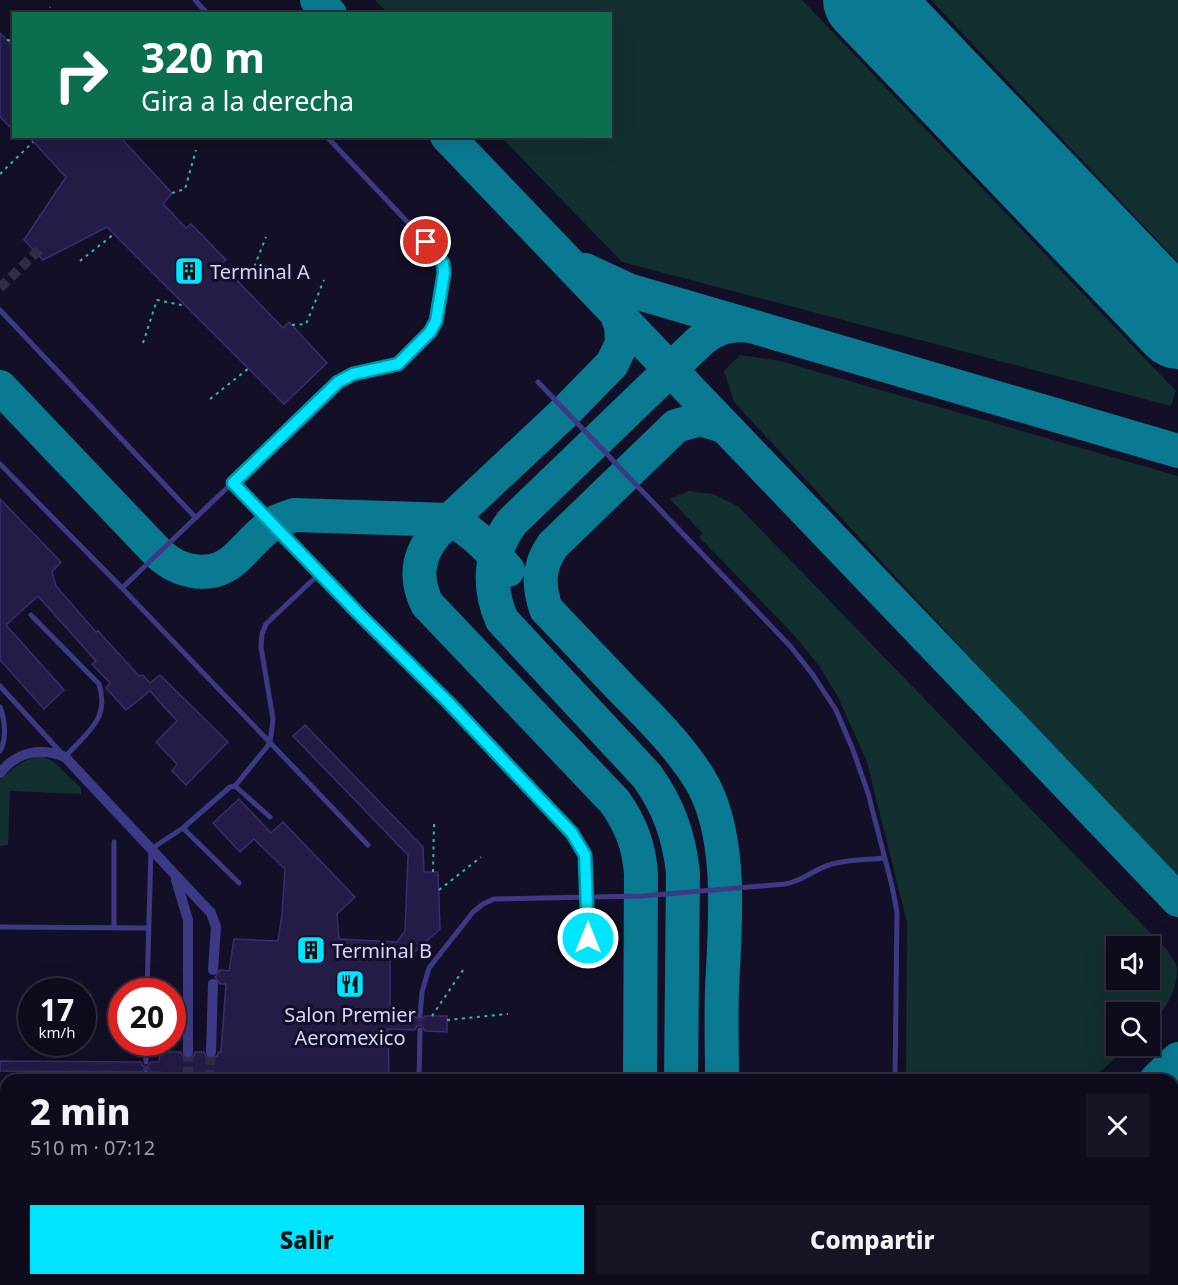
<!DOCTYPE html>
<html lang="es">
<head>
<meta charset="utf-8">
<style>
  body { margin:0; font-family:"Noto Sans",sans-serif; background:#171425; color:#f1f3f6; height:100vh; display:flex; flex-direction:column; font-size:22px; white-space:nowrap }
  * { box-sizing:border-box; margin:0 }
  p { font-size:20px; color:#9b9ba3 }
  .icon { flex:none; width:33px; height:33px; fill:none; stroke:currentColor; stroke-width:2; stroke-linecap:round; stroke-linejoin:round }
  .map { position:relative; flex:1; overflow:hidden }
  .panel { position:absolute; left:0px; top:1074px; width:1179px; height:212px; display:flex; flex-direction:column; background:#0e0b1c; border-radius:18px 18px 0 0; box-shadow:0 6px 24px #0002,0 0 0 2px #2e2b3b }
  .panel>* { flex:none }
  .banner { position:absolute; left:12px; top:12px; width:600px; height:126px; border-radius:0px; box-shadow:0 6px 24px #0002,0 0 0 2px #2e2b3b; background:#0b6e4f; color:#fff; overflow:hidden }
  .controls { position:absolute; left:1106px; top:936px; display:grid; gap:12px }
  .controls a { display:grid; place-items:center; width:54px; height:54px; border-radius:0px; background:#0e0b1c; box-shadow:0 6px 24px #0002,0 0 0 2px #2e2b3b; font-size:30px }
  .speed { position:absolute; left:18px; top:978px; display:flex; gap:12px; font-size:30px; font-weight:700; text-align:center }
  .speed>* { display:grid; place-content:center; width:78px; height:78px; border-radius:50%; background:#0e0b1c; box-shadow:0 6px 24px #0002,0 0 0 2px #2e2b3b; line-height:1 }
  .speed small { font-size:15px; font-weight:400 }
  .speed .limit { border:9px solid #d22; background:#fff; color:#111 }
  .pin { position:absolute; display:grid; place-items:center; width:51px; height:51px; color:#fff; margin:-26px; border:3px solid #fff; border-radius:50%; box-shadow:0 2px 6px #0007 }
  .me { position:absolute; width:66px; margin:-33px; rotate:0deg; stroke-linejoin:round; filter:drop-shadow(0 0 4px #0008) }
  .turn { display:flex; align-items:center; gap:21px; height:126px; padding:0 30px; font-size:27px }
  .turn .icon { width:78px; height:78px; stroke-width:2.5 }
  .turn b { display:block; font-size:42px; line-height:51px }
  .round { display:grid; place-items:center; flex:none; width:63px; height:63px; border-radius:0px; background:#171425 }
  .summary { display:flex; align-items:center; justify-content:space-between; height:102px; padding:0 30px }
  h1 { font-size:36px; font-weight:800; line-height:45px }
  .button { display:flex; gap:12px; margin-top:auto; padding:12px 30px }
  .button a { flex:1; height:69px; border-radius:0px; background:#00e5ff; color:#111; font-size:24px; font-weight:800; line-height:69px; text-align:center }
  .button a+a { background:#171425; color:#f1f3f6 }
  .map>svg:first-child { display:block }
</style>
</head>
<body>
<div class="map">
<svg width="1178" height="1285" viewBox="0 0 1178 1285">
  <rect width="100%" height="100%" fill="#130f26"/>
  <path fill="#12302f" fill-rule="evenodd" d="M375,0h427l374,391 -5,15 -549,-144 -121,-125 109,-1v-122l-222,-1z
    M931,0h247v262z
    M740,355l40,6 398,115v406l-444,-480 -10,-31z
    M689,491l24,3 25,12 429,444c3,5 8,11 10,17 1,25 -12,43 -28,58v-13h-33v34h12l-36,34h-186l1,-158 -40,-160 -30,-67 -18,-29 -25,-31 -95,-98 3,-4 -32,-34zM1116,946h33v34h-33z
    M42,756l12,6 27,26v6l-71,-3 -2,54 -8,1v-66c13,-13 23,-21 42,-24z
    M1178,1092v193h-203l8,-5h190v-184z"/>
  <g fill="none" stroke-linecap="round" stroke-linejoin="round">
    <path stroke="#0a7a92" stroke-width="34" d="M317,0l13,14
      M447,136l731,764
      M585,270l43,20 550,161
      M616,313l5,13 1,17 -10,21 -47,48 -128,120c-19,22 -23,45 -10,72l188,198c16,23 24,44 26,72l-1,206
      M0,387l159,167c21,19 53,26 76,5 12,-11 23,-25 37,-35 6,-4 14,-6 22,-9l157,5c23,12 40,31 57,50
      M681,1080l2,-207c-4,-37 -14,-66 -36,-97l-145,-156c-15,-34 -12,-69 10,-98l187,-180c16,-14 31,-19 52,-16
      M722,1080c0,-30 -1,-61 0,-91 3,-64 12,-155 -23,-211 -20,-32 -48,-60 -75,-87 -26,-27 -52,-55 -78,-82 -8,-24 -8,-43 7,-64l123,-119 24,-7 23,7
      M1156,1080l22,-21
      M643,1280l3,5
      M696,1280l4,5
      M726,1280l2,5
      M939,1285l7,-5"/>
    <path stroke="#0a7a92" stroke-width="86" d="M866,0l312,326"/>
  </g>
  <path fill="#241b47" stroke="#3b2d73" stroke-width="1.5" d="M0,33l14,14v84l-14,-14z
    M28,136h91l53,57 -9,11 23,24 5,-4 35,36 -5,4 62,64 6,-6 38,41 -43,41 -177,-177 -64,33 -19,-20 42,-63z
    M0,499l61,63 -9,10 4,14 40,46 2,-1 41,45 4,-1 7,8 10,-8 68,67 -42,43 -14,-14 5,-7 -21,-22 21,-21 -27,-30 -24,19 -20,-22 4,-5 -18,-19 4,-3 -58,-65 -32,29 58,65 -20,19 -44,-49z
    M305,725l118,122 1,25h14l2,57 -33,30 -17,-1v58h25l5,5 5,-5h22v16l-22,-1 -4,-6 -4,1 -2,4 -27,-1 1,51h-230l1,-8h-9l-4,-5 -6,5 -141,-1v-10l141,1 2,4 4,1 4,-5h8l1,-10h21l3,6 5,1 5,-3 1,-4h9l3,6 4,1 6,-3 2,-4h2l5,-68h-6l-5,-7 5,-7 9,1 5,-32 44,2 4,-27 3,-45 -31,-30 -14,13 -27,-29 26,-24 32,34 12,-11 72,75 -18,17 2,25 58,3 8,-11 3,-76 -115,-119z"/>
  <g fill="none" stroke-linecap="round" stroke-linejoin="round">
    <path stroke="#312d47" stroke-width="10" stroke-dasharray="10 5" stroke-linecap="butt" d="M0,288l42,-41
      M188,1052v28
      M209,1080l2,-28"/>
    <path stroke="#2fb8b0" stroke-width="2" stroke-dasharray="3 4.5" stroke-linecap="butt" d="M46,14l4,-7
      M7,40l7,1
      M0,174l33,-32
      M172,193l13,-4 11,-39
      M80,261l34,-27
      M234,277l15,3 17,-43
      M292,325l14,-1 18,-44
      M143,343l14,-43 29,6
      M210,399l39,-31
      M433,872l1,-48
      M439,890l42,-33
      M432,1016l33,-49
      M447,1020l61,-6"/>
    <path stroke="#3d3a85" stroke-width="5" d="M195,0l13,14
      M0,310l196,208
      M538,382l253,265 22,28 23,35 17,40 15,43 24,93 5,26 -2,168
      M0,464l122,124 246,257
      M233,483l109,114 106,105 124,131 13,22 3,83
      M122,588l216,-206 15,-8 45,-10 32,-32 6,-11 6,-31 1,-27 -28,-33 -89,-94
      M0,686l65,71c22,-25 45,-37 34,-73l-68,-69
      M0,707c5,13 7,32 0,44
      M235,786l35,-43 3,-24 -12,-72 1,-13 4,-10 53,-50
      M183,828l56,55
      M0,927l148,1
      M114,928v-86
      M147,992l4,-143 32,-21 47,-41 5,-1 35,31
      M420,1016l2,-24 7,-24 44,-56 10,-8 11,-5 148,-3 143,-12c16,-2 28,-14 44,-19 17,-6 38,-5 56,-7
      M146,1062v-20
      M146,1080v-8
      M419,1080l1,-50
      M0,1159l6,1
      M0,1175l6,-1
      M0,1218h6
      M845,1285v-5"/>
    <path stroke="#3d3a85" stroke-width="10" d="M0,773c17,-21 40,-26 65,-16l146,156 5,14 -3,43
      M176,880l12,40v132
      M211,1052l2,-68
      M0,1189h6"/>
  </g>
  <g fill="none" stroke-linecap="round" stroke-linejoin="round">
    <g stroke="#0095a6" stroke-width="15">
      <path id="route" d="M426,242l17,21 1,10 -8,48 -6,11 -32,32 -45,10 -15,8 -105,101 125,130 90,89 124,131 13,22 3,83"/>
    </g>
    <use href="#route" stroke="#00e5ff" stroke-width="10"/>
  </g>
  <defs>
    <g id="building-square" transform="scale(1.5)"><rect x="-9" y="-9" width="18" height="18" rx="4" fill="#00e5ff" stroke="#130f26"/><path d="M-4-6H4V6H1V3H-1V6H-4ZM-2.5-4.3h1.7v1.8h-1.7ZM.8-4.3h1.7v1.8H.8ZM-2.5-1h1.7V.8h-1.7ZM.8-1h1.7V.8H.8Z" fill="#111"/></g>
    <g id="restaurant-square" transform="scale(1.5)"><rect x="-9" y="-9" width="18" height="18" rx="4" fill="#00e5ff" stroke="#130f26"/><path d="M-5-6h1v4h1v-4h1v4h1v-4h1v5L-1.5 .5V6h-2V.5L-5-1ZM5-6V6H3V1.5H1.5Q1.5-4 5-6Z" fill="#111"/></g>
  </defs>
  <g fill-rule="evenodd">
    <use href="#building-square" x="189" y="271"/>
    <use href="#building-square" x="311" y="950"/>
    <use href="#restaurant-square" x="350" y="984"/>
  </g>
  <g text-anchor="middle" dominant-baseline="central" stroke-width="6" stroke-linejoin="round" paint-order="stroke">
    <g font-size="20" fill="#d9d4ff" stroke="#130f26" text-anchor="start">
      <text x="210" y="271">Terminal A</text>
      <text x="332" y="950">Terminal B</text>
      <text x="350" y="1014" text-anchor="middle">Salon Premier<tspan x="350" dy="23">Aeromexico</tspan></text>
    </g>
  </g>
</svg>
<div class="controls">
<a><svg class="icon" aria-label="sound" viewBox="0 0 24 24"><path d="M4 9h4l5-4v14l-5-4H4zM17 9q2 3 0 6"/></svg></a>
<a><svg class="icon" aria-label="search" viewBox="0 0 24 24"><circle cx="10" cy="10" r="6"/><path d="M15 15l6 6"/></svg></a>
</div>
<div class="speed"><div>17<small>km/h</small></div><div class="limit">20</div></div>
<div class="pin" style="left:426px;top:242px;background:#d93025"><svg class="icon" aria-label="arrive" viewBox="0 0 24 24"><path d="M6 21V4h12l-3 4 3 4H6"/></svg></div>
<svg class="me" style="left:588px;top:938px" viewBox="-20 -20 40 40"><circle r="17" fill="#00e5ff" stroke="#fff" stroke-width="3"/><path d="M0-11L8 9 0 5-8 9z" fill="#fff"/></svg>
<div class="banner">
<div class="turn"><svg class="icon" aria-label="right" viewBox="0 0 24 24"><path d="M7 20v-9h11M14 6l5 5-5 5"/></svg><div><b>320 m</b>Gira a la derecha</div></div>
</div>
<section class="panel">
<div class="summary"><div><h1>2 min</h1><p>510 m · 07:12</p></div><a class="round"><svg class="icon" aria-label="close" viewBox="0 0 24 24"><path d="M6 6l12 12M18 6L6 18"/></svg></a></div>
<div class="button"><a>Salir</a><a>Compartir</a></div>
</section>
</div>
</body>
</html>
